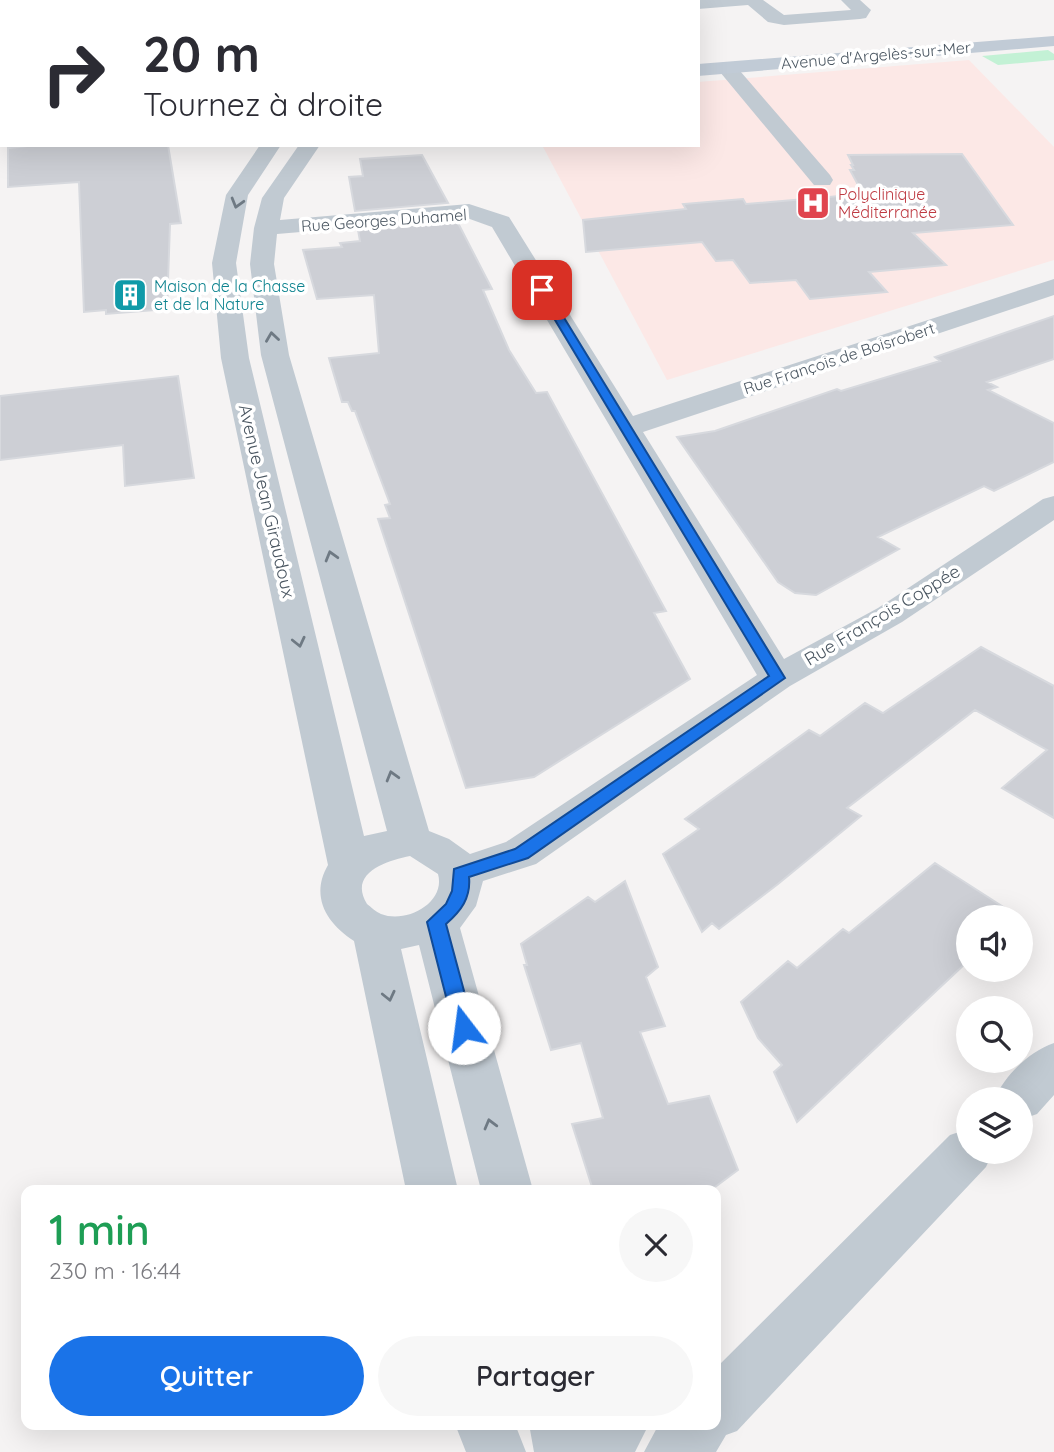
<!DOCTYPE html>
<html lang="fr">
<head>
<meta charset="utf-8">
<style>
  body { margin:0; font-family:Quicksand,sans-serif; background:#f7f7f7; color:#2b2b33; height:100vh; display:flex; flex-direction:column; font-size:26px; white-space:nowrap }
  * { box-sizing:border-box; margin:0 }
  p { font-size:23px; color:#7c7c81 }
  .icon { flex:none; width:38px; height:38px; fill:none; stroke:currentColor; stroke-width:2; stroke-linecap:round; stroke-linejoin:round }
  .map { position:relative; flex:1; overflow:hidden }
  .details { position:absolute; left:21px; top:1185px; width:700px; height:245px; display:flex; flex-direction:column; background:#fff; border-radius:14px; box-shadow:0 7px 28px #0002 }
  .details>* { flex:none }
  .hud { position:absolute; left:0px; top:0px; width:700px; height:147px; box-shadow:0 7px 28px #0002; background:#fff; color:#2b2b33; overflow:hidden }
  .buttons { position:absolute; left:956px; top:905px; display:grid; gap:14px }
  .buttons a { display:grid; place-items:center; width:77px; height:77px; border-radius:50%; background:#fff; box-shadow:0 7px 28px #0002; font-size:35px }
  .pin { position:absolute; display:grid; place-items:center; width:60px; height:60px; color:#fff; margin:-30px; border-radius:14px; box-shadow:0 4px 10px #0006 }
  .me { position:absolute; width:77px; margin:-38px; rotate:345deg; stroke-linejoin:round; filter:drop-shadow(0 0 5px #0008) }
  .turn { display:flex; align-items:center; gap:24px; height:147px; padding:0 28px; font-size:32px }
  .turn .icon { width:91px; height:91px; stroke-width:2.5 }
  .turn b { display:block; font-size:49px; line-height:60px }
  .round { display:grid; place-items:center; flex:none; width:74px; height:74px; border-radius:37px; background:#f7f7f7 }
  .head { display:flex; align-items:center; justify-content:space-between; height:119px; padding:0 28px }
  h1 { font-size:42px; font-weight:600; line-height:52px; color:#1e9e55 }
  .button { display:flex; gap:14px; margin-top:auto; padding:14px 28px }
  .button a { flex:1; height:80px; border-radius:42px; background:#1a73e8; color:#fff; font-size:28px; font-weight:600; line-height:80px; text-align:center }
  .button a+a { background:#f7f7f7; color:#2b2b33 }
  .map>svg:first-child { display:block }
</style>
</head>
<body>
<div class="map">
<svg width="1054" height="1452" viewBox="0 0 1054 1452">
  <rect width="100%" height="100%" fill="#f5f3f3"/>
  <path fill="#fce8e6" d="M969,60l85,87v113l-387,120 -125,-235h156v-63z"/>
  <path fill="#c3f1d5" d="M1048,50l6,4v6l-56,5 -16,-9z"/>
  <path fill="#cdcfd5" stroke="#d7d9de" stroke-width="2" d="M38,145h130l13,78 -11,1 -3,85 -61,5v-4l-22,2 -5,-130 -71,5v-39z
    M962,154l51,71 -100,8 33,32 -77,7 18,20 -77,7 -14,-19 -46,3 -17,-23 -17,1 -14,-19 -116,10 -3,-32 103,-11 -3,-5 60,-5 3,5 117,-10 -13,-24h4l-3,-5h2l-5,-10z
    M422,155l26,48 -93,8 -6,-34 14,-1 -3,-17z
    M457,221l35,68 -9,1 26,60 27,43 11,-1 119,219 -12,2 36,66 -156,98 -68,11 -88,-269 12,-1 -5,-13 5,-1 -35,-93h-3l-4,-9h-6l-13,-44 50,-5 -5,-58 -57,4 -14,-49 39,-3 -2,-4 20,-2 -2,-11z
    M1054,316v43l-67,23 10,5 -9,3 66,33v39l-60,29 -10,-5 -106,51 21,12 -83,46 -21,-2 -17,-11 -101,-145 38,-6 122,-42 4,2 99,-30 -5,-4z
    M178,376l16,102 -69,8 -2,-41 -123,15v-64z
    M981,647l73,39v132l-52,-30 45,-38 -72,-40 -128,98 14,8 -83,68 -59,45 -7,-6 -10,9 -39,-78 36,-25 -14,-10 124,-89 11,6 45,-33 18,10z
    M935,863l84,54h-51v44l-171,161 -23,-50 8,-7 -24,-27 -17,-36 47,-41 9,7 46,-39 6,4z
    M625,881l33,86 -12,10 19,49 -25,6 28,72 41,-8 29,74 -27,20h-118l-21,-66 31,-6 -22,-75 -30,7 -27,-85h3l-6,-21 67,-47 7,5z"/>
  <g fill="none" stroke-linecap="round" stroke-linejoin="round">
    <path fill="#c1cad2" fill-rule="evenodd" d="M111,0h42l-43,2z
      M270,0h16l1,2h-16z
      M487,0h18l-19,2z
      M692,0h71l21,15 67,-5 -10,-10h19l11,10 -5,8 -6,1 -76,6 -16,-3 -20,-17 -50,4v-7z
      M0,38h2v10h-2z
      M727,62l7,2 96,111 3,5 -3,5h-16l-94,-113 -2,-4z
      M2,68v12l-2,1v-12z
      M260,145h21l-33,50 -12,68 13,95 115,478 23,-5 -126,-476 -11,-91 4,-36 8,-30 37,-53h21l-36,53 -4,22 189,-16 40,13 124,199 421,-137v16l-411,137 141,227 94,-51 165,-109 11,-3v24l-152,102 -112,64 -254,178 -53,17 -7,25 -16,22 73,262h-52l-62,-245 -18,4 57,241h-52l-52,-249c-28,-18 -44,-45 -26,-76l-107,-507 -9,-95 14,-68zM467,218l25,9 265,448 -251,167 -36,12 -21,-15 -20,-8 -140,-476 -15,-91 3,-30zM410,856l28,18c8,29 -32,50 -57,40 -5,-2 -10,-7 -14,-10 -19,-31 19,-43 43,-48z
      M1054,1043v52l-17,19 -17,6v-21h-26c12,-24 34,-47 60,-56z
      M968,1129v23h25l-7,15 -249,264 -11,4 -10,17h-72l15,-28h57v-56l234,-233z
      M455,1424h60l11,28h-60z
      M529,1424h120l-14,28h-101z"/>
    <path fill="#c1cbd6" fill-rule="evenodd" d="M1054,36v10l-356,30v-12z
      M0,120h2v12h-2z"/>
  </g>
  <defs><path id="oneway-chevron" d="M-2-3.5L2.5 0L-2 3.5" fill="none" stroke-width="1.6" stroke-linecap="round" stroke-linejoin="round" transform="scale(1.75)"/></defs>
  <g stroke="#6e7983">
    <use href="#oneway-chevron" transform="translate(237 203) rotate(106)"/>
    <use href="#oneway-chevron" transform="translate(272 337) rotate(-98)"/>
    <use href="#oneway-chevron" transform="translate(331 556) rotate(-106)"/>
    <use href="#oneway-chevron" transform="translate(299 642) rotate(77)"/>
    <use href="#oneway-chevron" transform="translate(392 776) rotate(-106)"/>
    <use href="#oneway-chevron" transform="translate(389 996) rotate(77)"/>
    <use href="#oneway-chevron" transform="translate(490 1124) rotate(-105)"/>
  </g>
  <path fill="#1a73e8" stroke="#114b97" stroke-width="2" d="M542,287l5,3 238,388 -257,180 -59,19c2,21 -8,34 -23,47l28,104 -3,5h-14l-3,-5 -27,-106 19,-18 6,-13 2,-22 61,-20 254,-173 -232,-386z"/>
  <defs>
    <g id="hospital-square" transform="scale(1.75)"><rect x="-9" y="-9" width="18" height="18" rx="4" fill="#e0444e" stroke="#fff"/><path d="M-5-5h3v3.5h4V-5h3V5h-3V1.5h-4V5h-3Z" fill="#fff"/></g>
    <g id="building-square" transform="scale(1.75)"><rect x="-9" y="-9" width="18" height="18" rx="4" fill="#0f9aa8" stroke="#fff"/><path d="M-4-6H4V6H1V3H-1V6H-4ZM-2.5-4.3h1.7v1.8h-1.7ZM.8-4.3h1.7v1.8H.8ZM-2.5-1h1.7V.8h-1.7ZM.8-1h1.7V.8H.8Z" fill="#fff"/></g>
  </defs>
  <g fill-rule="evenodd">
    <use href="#hospital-square" x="813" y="203"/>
    <use href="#building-square" x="130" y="295"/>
  </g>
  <g text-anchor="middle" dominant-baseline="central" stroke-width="7" stroke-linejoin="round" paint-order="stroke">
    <g font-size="16" fill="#4a5661" stroke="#fff">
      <text transform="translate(876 55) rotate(-5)">Avenue d'Argelès-sur-Mer</text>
      <text transform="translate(384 220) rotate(-4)">Rue Georges Duhamel</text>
      <text transform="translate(839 358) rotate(-18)">Rue François de Boisrobert</text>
    </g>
    <g font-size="16" fill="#be3a42" stroke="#fff" text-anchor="start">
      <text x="838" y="194">Polyclinique<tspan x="838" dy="18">Méditerranée</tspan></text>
    </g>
    <g font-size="16" fill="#0d838f" stroke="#fff" text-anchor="start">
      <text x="154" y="286">Maison de la Chasse<tspan x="154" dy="18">et de la Nature</tspan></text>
    </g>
    <g font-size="18" fill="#4a5661" stroke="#fff">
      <text transform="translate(267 501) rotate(77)">Avenue Jean Giraudoux</text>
      <text transform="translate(882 615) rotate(-31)">Rue François Coppée</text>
    </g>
  </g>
</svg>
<div class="buttons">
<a><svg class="icon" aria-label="sound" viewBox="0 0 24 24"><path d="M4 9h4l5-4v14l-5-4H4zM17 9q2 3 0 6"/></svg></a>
<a><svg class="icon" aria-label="search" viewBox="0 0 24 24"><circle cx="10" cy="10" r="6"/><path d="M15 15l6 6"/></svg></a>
<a><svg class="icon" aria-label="layers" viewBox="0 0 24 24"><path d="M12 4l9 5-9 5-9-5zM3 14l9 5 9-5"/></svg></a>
</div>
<div class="pin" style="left:542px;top:290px;background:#d93025"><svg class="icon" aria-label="arrive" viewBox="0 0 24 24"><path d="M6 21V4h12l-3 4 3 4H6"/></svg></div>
<svg class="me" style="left:464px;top:1028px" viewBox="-20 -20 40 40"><circle r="19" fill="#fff"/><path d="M0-13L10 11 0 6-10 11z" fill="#1a73e8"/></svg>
<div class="hud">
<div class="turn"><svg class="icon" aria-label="right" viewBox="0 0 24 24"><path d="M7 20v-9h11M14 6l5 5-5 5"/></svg><div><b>20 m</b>Tournez à droite</div></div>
</div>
<section class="details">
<div class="head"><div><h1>1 min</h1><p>230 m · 16:44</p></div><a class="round"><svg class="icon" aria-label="close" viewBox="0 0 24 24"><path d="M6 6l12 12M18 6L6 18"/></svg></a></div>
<div class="button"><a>Quitter</a><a>Partager</a></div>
</section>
</div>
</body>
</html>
